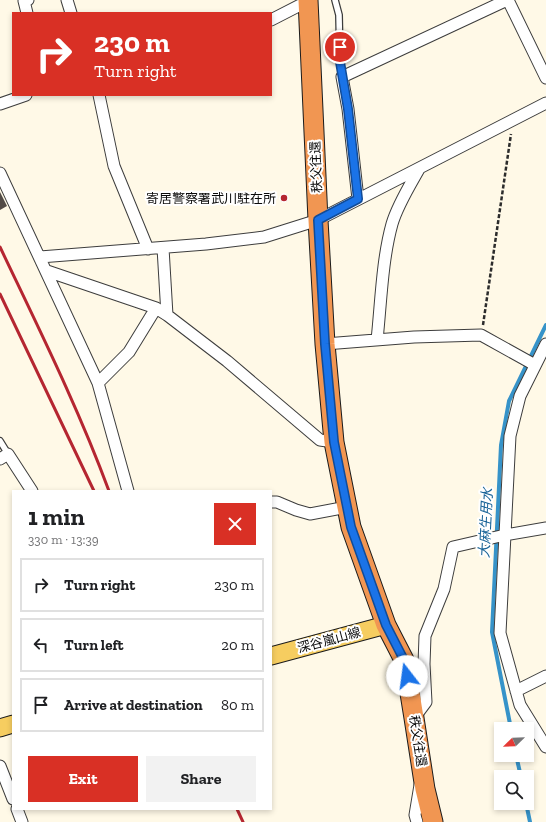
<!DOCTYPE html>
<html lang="en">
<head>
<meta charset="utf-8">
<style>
  body { margin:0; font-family:"Zilla Slab","Noto Sans JP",serif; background:#f2f2f2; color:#202124; height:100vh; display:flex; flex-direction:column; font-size:15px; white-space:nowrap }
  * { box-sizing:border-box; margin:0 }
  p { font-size:13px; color:#757577 }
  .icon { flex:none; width:22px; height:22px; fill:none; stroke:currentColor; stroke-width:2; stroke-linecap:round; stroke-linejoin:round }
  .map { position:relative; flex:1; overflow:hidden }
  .drawer { position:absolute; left:12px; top:490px; width:260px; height:320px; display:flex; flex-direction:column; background:#fff; border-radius:0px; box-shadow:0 2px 6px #0003 }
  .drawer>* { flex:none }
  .hud { position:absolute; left:12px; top:12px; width:260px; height:84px; border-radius:0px; box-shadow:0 2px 6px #0003; background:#d93025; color:#fff; overflow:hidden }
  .needle { width:26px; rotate:247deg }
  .fabs { position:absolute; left:494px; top:722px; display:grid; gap:8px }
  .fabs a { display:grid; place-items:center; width:40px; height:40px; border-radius:0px; background:#fff; box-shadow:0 2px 6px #0003; font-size:20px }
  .pin { position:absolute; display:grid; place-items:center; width:34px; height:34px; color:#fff; margin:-17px; border:2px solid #fff; border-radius:50%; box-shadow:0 1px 4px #0007 }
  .me { position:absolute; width:44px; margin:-22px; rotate:345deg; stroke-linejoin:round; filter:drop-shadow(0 0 3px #0008) }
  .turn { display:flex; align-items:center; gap:14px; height:84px; padding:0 16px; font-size:18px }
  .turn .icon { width:52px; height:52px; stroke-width:2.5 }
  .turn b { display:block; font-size:28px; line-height:34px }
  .round { display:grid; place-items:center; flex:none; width:42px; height:42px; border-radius:0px; background:#f2f2f2 }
  .overview { display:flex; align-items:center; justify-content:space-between; height:68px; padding:0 16px }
  h1 { font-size:24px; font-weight:700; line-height:30px }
  .button { display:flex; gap:8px; margin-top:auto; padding:8px 16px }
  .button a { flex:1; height:46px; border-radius:0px; background:#d93025; color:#fff; font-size:16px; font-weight:700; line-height:46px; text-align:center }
  .button a+a { background:#f2f2f2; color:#202124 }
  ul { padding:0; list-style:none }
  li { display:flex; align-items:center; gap:12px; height:54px; margin:0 8px 6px; padding:0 8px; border:2px solid #e0e0e0; border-radius:0px }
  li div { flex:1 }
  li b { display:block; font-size:15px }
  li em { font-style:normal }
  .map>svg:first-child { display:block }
</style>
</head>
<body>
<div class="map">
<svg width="546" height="822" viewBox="0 0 546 822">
  <rect width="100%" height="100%" fill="#fff9e7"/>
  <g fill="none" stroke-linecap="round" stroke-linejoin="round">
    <path stroke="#3693c9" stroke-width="4" d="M511,729l-19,-97 9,-187 8,-44 37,-76
      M516,755l5,22
      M526,803l4,19"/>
  </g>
  <path fill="#524b47" d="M0,192l7,14 -7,4z"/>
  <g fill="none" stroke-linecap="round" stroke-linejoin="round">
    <g stroke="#3d3d3d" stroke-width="8">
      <path id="lane" d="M335,0l4,15 1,47 2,15
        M0,441l8,13"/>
    </g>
    <g stroke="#3d3d3d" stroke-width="13">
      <path id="street" d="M67,0l4,13
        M508,0l38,78
        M27,13l-3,-12 4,-1
        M271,20l37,-19
        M99,95l15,71 34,83
        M0,104l26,-9
        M0,173l98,210 30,108
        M358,199l-10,-90 -6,-32 165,-77
        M163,248l4,67 60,46 93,79 14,2
        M40,257l166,-13 58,-7 54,-17 228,-117
        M47,271l109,37 11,7
        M377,340c4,-37 5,-80 15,-116 5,-18 18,-39 27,-55
        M325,344l89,-7 67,-2 54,30
        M546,344l-26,52 -10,40 -10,197 20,72 26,42
        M98,383l31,-31 27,-44
        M0,459l8,-5 24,37
        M271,502h6l19,8 14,4 37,-7
        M516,691l30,-15
        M414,718l12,-16 -2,-38 1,-28 19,-47 9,-42 52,-12 41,-7
        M0,766l13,33
        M17,809l5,13
        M417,822l-2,-7 5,-30"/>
    </g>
    <g stroke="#1b1b1b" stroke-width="19">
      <path id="primary" d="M271,656l115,-31
        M0,728l13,-4"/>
    </g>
    <g stroke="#1b1b1b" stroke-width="21">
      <path id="highway" d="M308,0l10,220 7,124 9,98 17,85 35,98 19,37 9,56 11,71 8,33"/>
    </g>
    <path stroke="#2c2c2c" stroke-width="2.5" stroke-dasharray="4 2" stroke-linecap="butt" d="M483,325l28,-191"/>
    <use href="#lane" stroke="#fff" stroke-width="5.5"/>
    <use href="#street" stroke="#fff" stroke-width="11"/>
    <use href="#primary" stroke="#f6cd60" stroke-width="17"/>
    <use href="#highway" stroke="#f19652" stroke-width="19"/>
    <path stroke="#b52631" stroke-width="3" d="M0,247c38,80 78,160 109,244
      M0,294l94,197
      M237,809l6,13"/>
  </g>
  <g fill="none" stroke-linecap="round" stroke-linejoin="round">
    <g stroke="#114b97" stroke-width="10">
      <path id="route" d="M340,47v15l8,47 10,90 -40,21 7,124 9,98 17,85 35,98 19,37 2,14"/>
    </g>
    <use href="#route" stroke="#1a73e8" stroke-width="7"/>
  </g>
  <circle fill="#b52631" stroke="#fff" stroke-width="1.5" cx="284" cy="198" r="4"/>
  <g text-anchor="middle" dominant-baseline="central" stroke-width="4" stroke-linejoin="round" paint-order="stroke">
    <g font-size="13" fill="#0a0a0a" stroke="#fff">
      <text transform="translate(316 167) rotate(-92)">秩父往還</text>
      <text transform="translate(329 640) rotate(-15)">深谷嵐山線</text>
      <text transform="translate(418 741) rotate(81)">秩父往還</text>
    </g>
    <g font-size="13" fill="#0a0a0a" stroke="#fff" text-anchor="end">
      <text x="276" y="198">寄居警察署武川駐在所</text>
    </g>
    <g font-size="14" font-style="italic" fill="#186397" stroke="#fff">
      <text transform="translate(486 523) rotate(-87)">大麻生用水</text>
    </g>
  </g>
</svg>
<div class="fabs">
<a><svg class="needle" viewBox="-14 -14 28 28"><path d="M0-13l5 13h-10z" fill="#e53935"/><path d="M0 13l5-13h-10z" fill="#757577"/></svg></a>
<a><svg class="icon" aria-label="search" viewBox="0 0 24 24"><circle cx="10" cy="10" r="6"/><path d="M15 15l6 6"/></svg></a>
</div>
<div class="pin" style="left:340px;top:47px;background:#d93025"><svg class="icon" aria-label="arrive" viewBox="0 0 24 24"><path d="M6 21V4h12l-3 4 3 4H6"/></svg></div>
<svg class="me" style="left:407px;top:676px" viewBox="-20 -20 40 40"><circle r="19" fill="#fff"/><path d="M0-13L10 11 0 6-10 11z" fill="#1a73e8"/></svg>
<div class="hud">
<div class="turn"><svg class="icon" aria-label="right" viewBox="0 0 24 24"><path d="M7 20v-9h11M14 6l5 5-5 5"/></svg><div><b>230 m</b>Turn right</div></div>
</div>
<section class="drawer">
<div class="overview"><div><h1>1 min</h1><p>330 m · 13:39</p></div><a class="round" style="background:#d93025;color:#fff"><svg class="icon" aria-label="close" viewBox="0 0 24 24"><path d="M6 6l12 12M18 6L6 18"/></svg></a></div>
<ul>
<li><svg class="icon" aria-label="right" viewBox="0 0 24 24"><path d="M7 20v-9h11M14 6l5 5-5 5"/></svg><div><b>Turn right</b></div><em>230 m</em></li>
<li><svg class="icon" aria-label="left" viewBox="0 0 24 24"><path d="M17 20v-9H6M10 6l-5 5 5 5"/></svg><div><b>Turn left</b></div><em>20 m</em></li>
<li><svg class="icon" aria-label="arrive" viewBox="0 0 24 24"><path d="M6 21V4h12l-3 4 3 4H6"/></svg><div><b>Arrive at destination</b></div><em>80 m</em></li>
</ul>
<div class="button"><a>Exit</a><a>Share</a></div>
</section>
</div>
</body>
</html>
